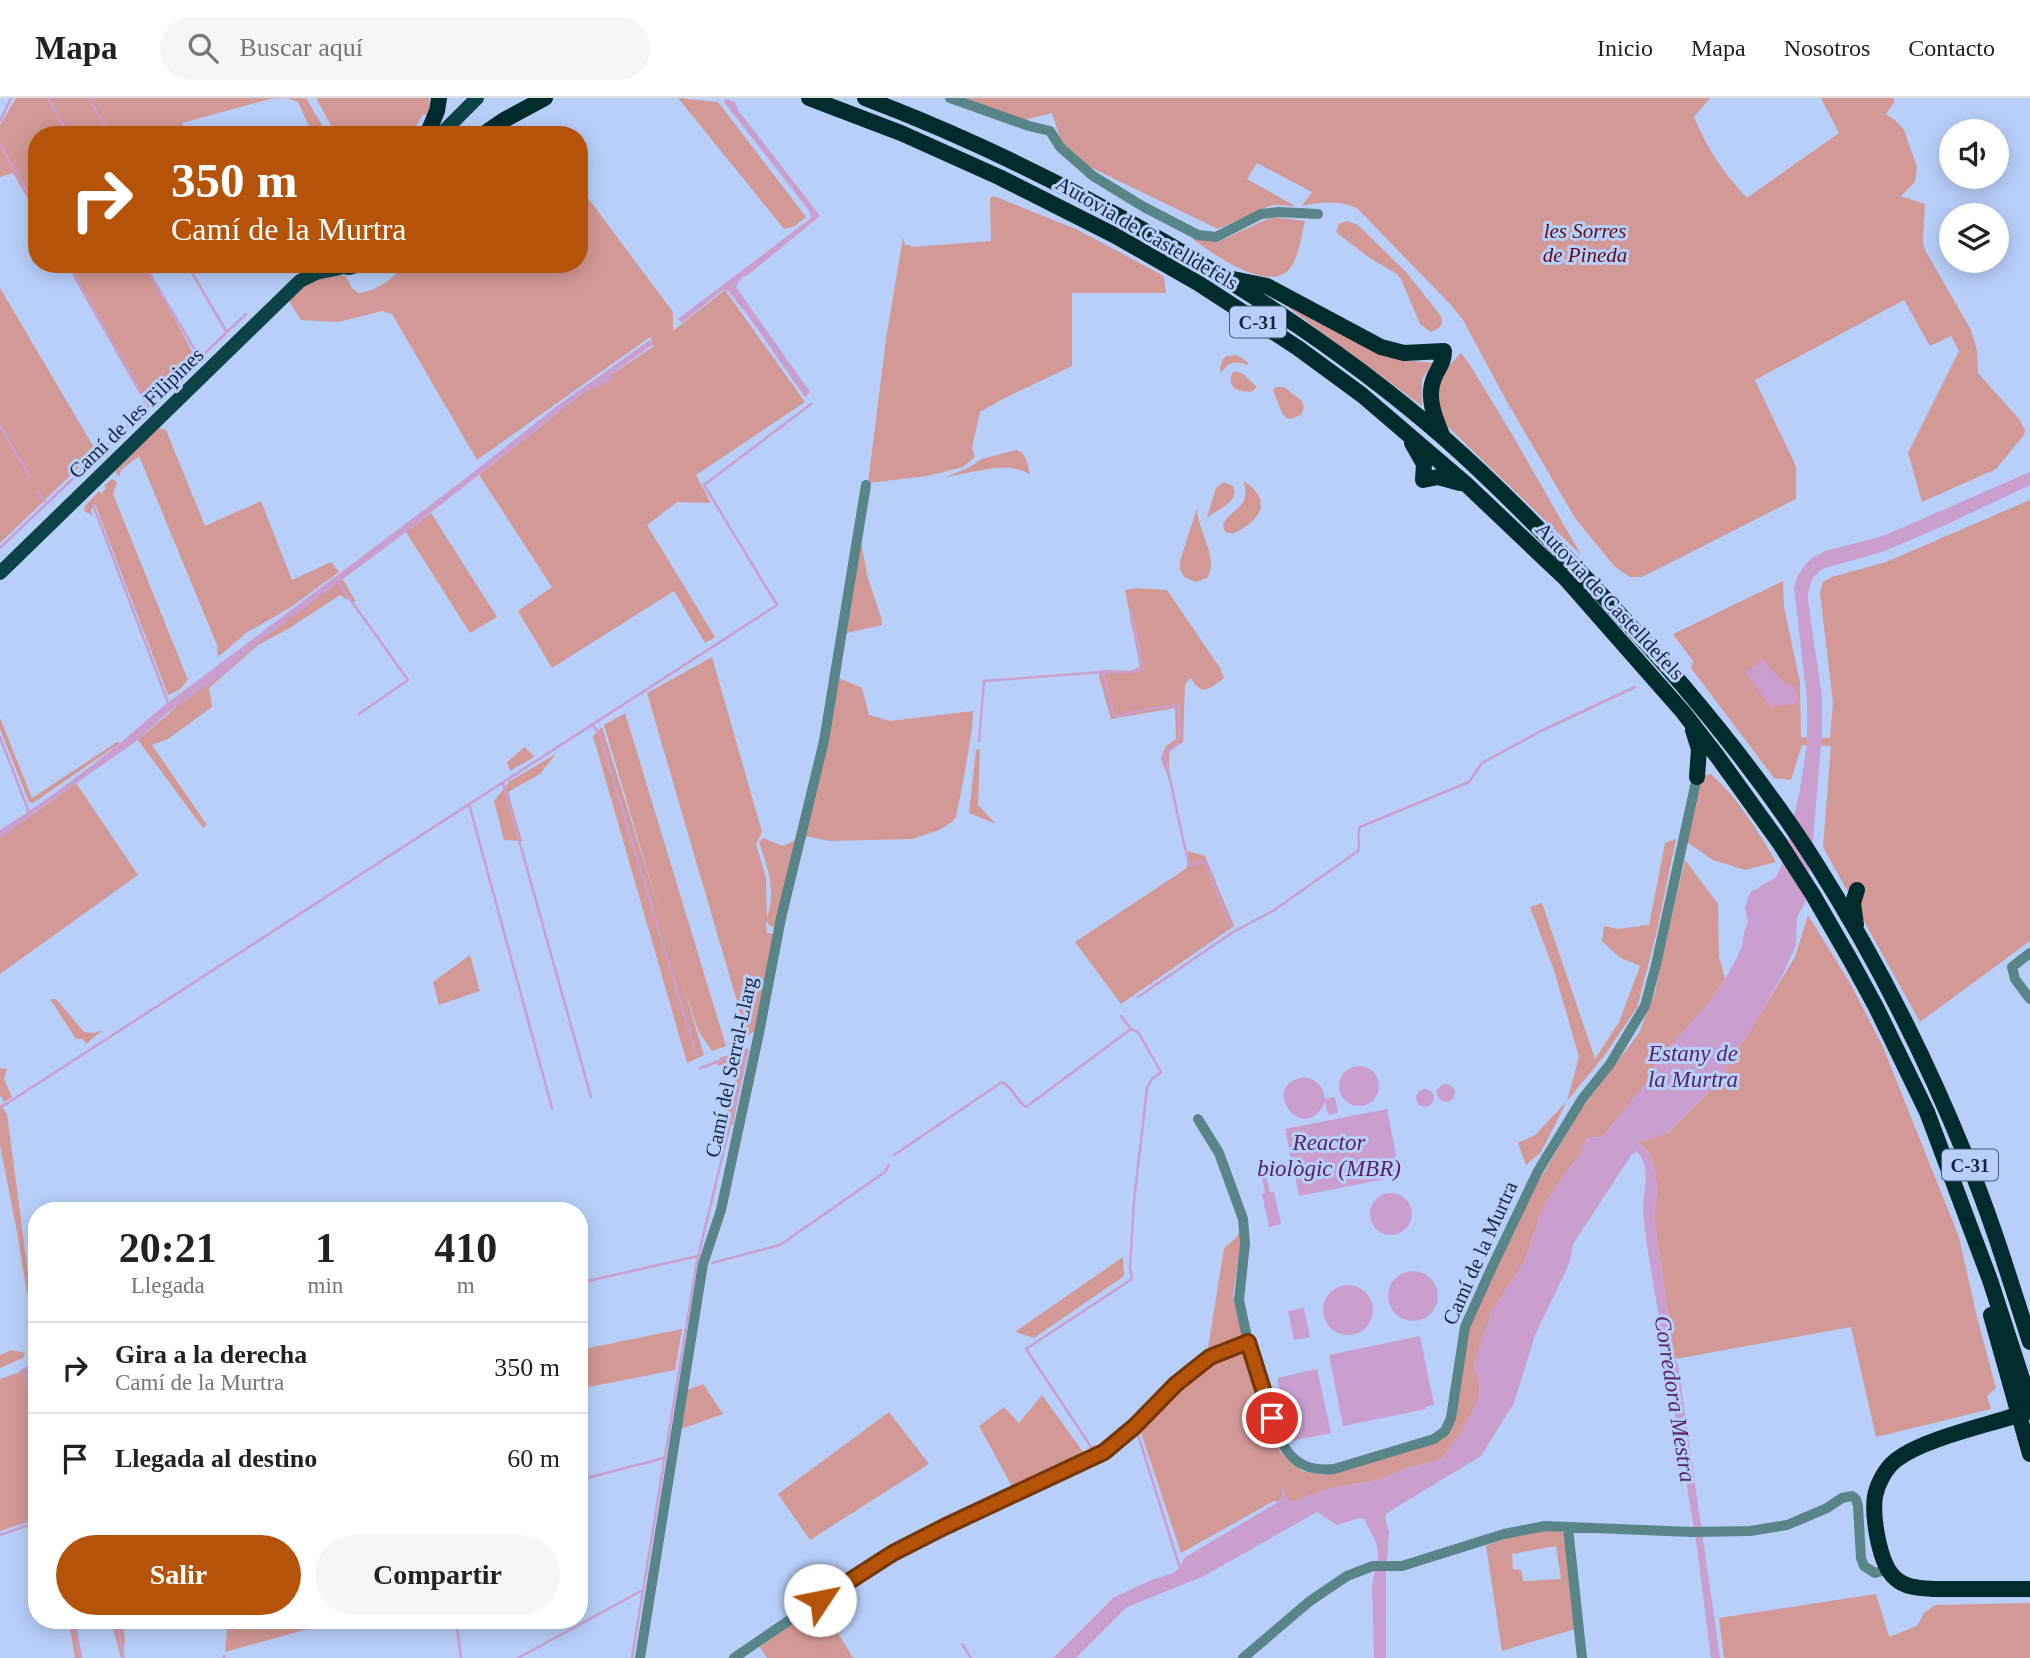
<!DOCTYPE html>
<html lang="es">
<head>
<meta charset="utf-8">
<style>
  body { margin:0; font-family:Georgia,serif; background:#f6f6f6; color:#222; height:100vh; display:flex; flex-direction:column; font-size:26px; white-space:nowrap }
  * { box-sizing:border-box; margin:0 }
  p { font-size:23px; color:#767676 }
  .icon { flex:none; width:38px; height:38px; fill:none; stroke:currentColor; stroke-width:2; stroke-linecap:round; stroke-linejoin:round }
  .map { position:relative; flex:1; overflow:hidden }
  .sheet { position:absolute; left:28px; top:1104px; width:560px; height:427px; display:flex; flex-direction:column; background:#fff; border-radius:28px; box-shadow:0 4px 18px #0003 }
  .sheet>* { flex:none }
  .guide { position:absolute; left:28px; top:28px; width:560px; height:147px; border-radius:28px; box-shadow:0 4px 18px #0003; background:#b45309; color:#fff; overflow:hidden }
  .tools { position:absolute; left:1939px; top:21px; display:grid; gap:14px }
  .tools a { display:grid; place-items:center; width:70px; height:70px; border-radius:50%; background:#fff; box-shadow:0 4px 18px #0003; font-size:35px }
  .pin { position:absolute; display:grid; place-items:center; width:60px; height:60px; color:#fff; margin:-30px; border:4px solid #fff; border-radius:50%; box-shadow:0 2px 7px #0007 }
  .me { position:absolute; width:77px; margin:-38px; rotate:56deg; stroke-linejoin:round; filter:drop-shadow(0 0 5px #0008) }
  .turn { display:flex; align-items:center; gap:24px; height:147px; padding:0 28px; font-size:32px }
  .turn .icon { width:91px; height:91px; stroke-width:2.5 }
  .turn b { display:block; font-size:49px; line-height:60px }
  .eta { display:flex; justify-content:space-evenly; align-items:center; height:119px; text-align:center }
  .eta b { font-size:42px; font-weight:600; line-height:49px }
  .action { display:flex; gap:14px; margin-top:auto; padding:14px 28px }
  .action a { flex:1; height:80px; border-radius:42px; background:#b45309; color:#fff; font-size:28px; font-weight:600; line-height:80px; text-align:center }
  .action a+a { background:#f6f6f6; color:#222 }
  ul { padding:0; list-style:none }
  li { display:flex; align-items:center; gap:21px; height:91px; padding:0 28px; border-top:2px solid #e0e0e0 }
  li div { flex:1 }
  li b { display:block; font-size:26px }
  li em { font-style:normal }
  header { display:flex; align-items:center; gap:42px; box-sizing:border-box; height:98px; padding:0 35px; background:#fff; border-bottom:2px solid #e0e0e0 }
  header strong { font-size:33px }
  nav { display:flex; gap:38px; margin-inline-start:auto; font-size:24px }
  .search { width:490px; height:63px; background:#f6f6f6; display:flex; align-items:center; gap:18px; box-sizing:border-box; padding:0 24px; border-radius:38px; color:#767676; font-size:26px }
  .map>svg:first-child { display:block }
</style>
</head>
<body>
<header>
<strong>Mapa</strong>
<div class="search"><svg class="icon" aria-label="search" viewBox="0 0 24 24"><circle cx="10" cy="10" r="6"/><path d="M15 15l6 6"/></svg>Buscar aquí</div>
<nav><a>Inicio</a><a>Mapa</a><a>Nosotros</a><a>Contacto</a></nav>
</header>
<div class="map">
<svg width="2030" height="1560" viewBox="0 0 2030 1560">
  <rect width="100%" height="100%" fill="#b8cff9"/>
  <path fill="#d39996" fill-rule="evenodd" d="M16,0h290l17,29 3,8h-13l-15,-33 -11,-4 -17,1 -88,24 6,12h-22l-4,-6 -21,6h-104v79l-24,-41 -13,4v-52z
    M316,0h113v16l-6,1 -13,20h-74z
    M678,0l40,4 88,115 -11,9 -11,3z
    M965,0h745l-16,19c12,30 31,58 53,81l92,-65 -18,-35h72l2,3 -9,13 10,7 8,9 13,37 -2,15 -14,14 24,8 -2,38 2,8 46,80 6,21 1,22 41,46 6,11 -1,5 -28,34 -74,33 -14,-49 51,-102 -8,-15 -21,10 -26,-46 -149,80 38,80 3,8v31l-154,78h-12l-15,-10 -40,-49 -69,-118 -43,-80 -12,-15 -94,-97c-19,-8 -36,-6 -55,-2l10,-14 -55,-29 -10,16 48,27 -23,-1 -54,24 -128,-62 -29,-26 -9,-28 -27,7z
    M579,88l94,126v19l52,-41 80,112 -109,73 15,28 -34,-1 -30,23 68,112 -10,6 -31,-52 -122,77 -34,-57 34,-24 -73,-112 103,-81 72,-48 -4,-9 -173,123 -85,-146 -10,-3 -43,11 -38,-2 -12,-19c18,-17 29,-30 57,-25l6,12 6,5c18,-1 36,-15 47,-29h174z
    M994,98l84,34 82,44 4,4 2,15h-94v73l-71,34 -21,12 -8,36 3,9 -12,10 -36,9 -59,7 18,-144 17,-102 2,8h5l1,2 80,-6 -1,-43z
    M1272,119l33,4c-3,12 -6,33 -12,43 -20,35 -80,-11 -102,-26l27,4z
    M1347,123l11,4 48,47 35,44 1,7 -3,5 -8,4 -11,-8 -19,-45 -4,-5 -26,-15 -35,-27 3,-8z
    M66,166h79l49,91 -49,48z
    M0,190l96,163 -96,92z
    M1270,196l133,66 30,3 -11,16v27z
    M1461,255l9,12 43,71 68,119 -136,-131c-14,-34 -9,-45 16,-71z
    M1237,257l12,8 -2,2c-11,-5 -21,-3 -26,9l-1,-6 3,-9 4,-3z
    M1237,273l6,3 14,13 -6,5c-13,-1 -24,-3 -19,-19z
    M1276,289h8l18,14 2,6 -3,8 -10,4 -5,-1 -4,-5 -9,-23z
    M159,330l7,2 39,96 56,-25 31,79 39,-18 8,10 -48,35 -45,26 -28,24 -1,-12 -78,-189 -18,14 -2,7 -4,-6z
    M1016,352c11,3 12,15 14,25 -19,-16 -61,-1 -85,2l21,-8 16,-10z
    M112,381l5,3 -4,12 75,186 -9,10 -11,5 -73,-191 -4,5 1,6 -8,-4 1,-5 14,-15 2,3 5,-6 -2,-2z
    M1244,383c22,15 23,31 1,46 -5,3 -11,8 -17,6 -5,-2 -4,-5 -5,-9 11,-18 27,-15 21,-43z
    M1224,384l9,4c7,17 -15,22 -26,32l9,-30z
    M2030,402v441l-110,81 -97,-175 8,-101 -29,-1 -11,35 -17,-2 -83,-110 2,-7 -20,-27 110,-53 1,26 16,75 1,55 29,1 3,-35 -13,-110 3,-11 9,-5 54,-15z
    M1197,410c0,23 23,50 10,70l-11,4 -12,-5 -4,-8v-8z
    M431,415l66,104 -27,16 -64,-101z
    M861,442l6,35 14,42 1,8 -35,8z
    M342,480l14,24 -10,-3 -6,-4 -52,34 -30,16 -49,43 3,19 -44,32 -16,6 55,80 -4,3 -65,-88 72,-62z
    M1137,490l30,2 53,78 4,10c-14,10 -22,20 -33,0l-6,6 -2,58 -14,10v28l-8,-22 5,-12 10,-7 -1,-31 -64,11 -12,-43 3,-6 27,1 11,-4 -15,-77z
    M712,559l50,175 -6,12 10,34 1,39c9,-25 1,-50 -8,-75l4,-4 20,8 13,-6 -19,86 -6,1 -5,-6 1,12 7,1 -19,97 -8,5 -100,-343z
    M839,580l23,10 7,27 21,6 83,-10 -1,18 -8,48 -8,40 -4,5 -13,8 -27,9 -82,2 -26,-5z
    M625,615l101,333 -14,5 -14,-21 -15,-45 21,70 -17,8 -94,-327 9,-9 58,186 -56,-188z
    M0,620l32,80 85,-56 3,1 -87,60 -4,-1 -29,-73z
    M525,649l9,10 -24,14 -3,-9z
    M980,651l-2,56 18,19 -27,-11 7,-63z
    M556,656l-16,20 -32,18 14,49 -18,-1 -10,-39 16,-20z
    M1711,676c28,25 46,56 65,88l-31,8 -32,-10 -26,-18 13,-61 4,-5z
    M76,685l62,92 -138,99v-136z
    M1676,741l-20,96 -19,73 -33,48 -37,45 -26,51 -15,13 -8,-22 17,-8 32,-34 12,-44 -25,-87 -24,-63 12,-4 53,156 24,-37 21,-56 -21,-9 -17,-16 2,-15 13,3 32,-4 16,-82z
    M1188,753l17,5 29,70 -113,78 -46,-62 112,-74z
    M1685,762l33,44 1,53 6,21 -13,21 -64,77 -1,6 -45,55 -15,1 -7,16 -19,25 -19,31 -18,52 -32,48 -18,56 6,18 -2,17 -17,31 -19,27 -34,9 -30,12 -51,9 -33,12 -5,1 -7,-14v9l-4,5 -4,-1 -93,52 -41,-123c22,-24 74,-89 109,-75l31,97 22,19 20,4 108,-32 16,-8 21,-106 68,-141 46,-79 58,-76 16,-41 21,-95z
    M1808,817l42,68 33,64 76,190 18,80 19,71 -9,8 4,13 -115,28 -25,-110 -176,32 -21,-141 3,-28 -2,-21 -7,-18 -11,-9 31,-9 49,-49 78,-127z
    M470,857l10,36 -41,14 -6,-23z
    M50,901h6l28,33 10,1 9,-3 -17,14 -3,-5h-7z
    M748,950l-15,77 -9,2 16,-67 -23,6 3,-8z
    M0,970l7,1 -3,10 8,18 -12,7 7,10 23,174 -3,5 -10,-61 -17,-87v-41l4,-3 -4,-6z
    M1241,1132v7l-8,59 10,44 -36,14 17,-106 12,-10z
    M1123,1159l1,19 -90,62 -19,-6z
    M682,1231l-7,41 -96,19v-39z
    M11,1252l14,3 -2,5 -23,10v-13z
    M37,1268v153l-37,12v-152z
    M703,1286l20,30 -42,15 6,-39z
    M1042,1297l44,61 -72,34 -35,-64 25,-19 15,16z
    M889,1314l40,52 -119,76 -32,-46z
    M1552,1430l12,5 11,96 -73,22 -16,-105 18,-7zM1556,1448l5,33 -38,2 -2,-11 -8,-1 -1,-15z
    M1876,1496l13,43 28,-11 7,-13 11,-8 95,-2v55h-306l-5,-40z
    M820,1506l33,54h-86l-7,-11z
    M111,1523h11l3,20 -3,17h-1z
    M228,1523v-1l108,1 -111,31z
    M76,1524l6,36h-7l-5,-30z"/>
  <path fill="#ca9fd0" d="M726,1l9,3 3,8 82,106 -72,59 -6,2 -6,10 74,105 -5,5 -75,-107h-7l-41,33 -4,-4 133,-101 -1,-6 -86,-110z
    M650,242l4,4 -37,26 -5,5 -2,6 -28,13 -176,138 -147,110 -38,34 -55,38 -28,26 -103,72 -35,27v-9c57,-36 111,-78 161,-122l300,-226 96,-76z
    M2030,374v13l-89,42 -59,25 -57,16c-14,7 -17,19 -17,33l14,95v37l-9,107 -8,63 -8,14 -1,28 -13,29 -29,51 -37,59 -49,49 -31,10 11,8 7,18 2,21 -3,28 21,141 3,6 42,293h-9l-14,-111 -51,-308c-1,-11 -3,-22 -3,-33 1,-16 8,-42 -6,-54l-5,2 -59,90 -3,18 -35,73 -21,68 -33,53 -94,57 -2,4 4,15 -3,39v87h-12l-2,-72 3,-16 3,-10v-8l-2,-10 -12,-23 -4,-1 -23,7 -20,-13 -113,64 -77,31 -51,51h-23l60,-60 36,-17 24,-8 7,-5 4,-10 94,-56 4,-5v-11l7,15h5l33,-12 51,-9 30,-12 34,-9 19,-27 17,-31 2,-17 -6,-18 5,-19 13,-37 32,-48 18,-52 19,-31 19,-25 7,-16 15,-1 45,-55 1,-6 17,-25 47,-52 22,-35 8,-18 2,-14 4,-10 -3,-13 3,-12 3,-5 25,-15 6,-12 17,-70 8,-51v-44l-13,-112 4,-13 7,-10 7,-7 13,-7 58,-15z
    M1763,561l16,19 15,9 4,9 -2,7c-8,4 -16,0 -24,5l-27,-35z
    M1339 988a20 20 0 1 1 40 0a20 20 0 1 1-40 0Z
    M1304,979c13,2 19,9 21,22l10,-2 3,16 -10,2 -3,-14c-19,48 -69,-16 -21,-24z
    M1437 995a9 9 0 1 1 18 0a9 9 0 1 1-18 0Z
    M1416 1000a9 9 0 1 1 18 0a9 9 0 1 1-18 0Z
    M1387,1011l13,67 -101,20 -14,-67z
    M1265,1074l5,20h4l7,32 -12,3 -7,-33 3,-1 -4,-20z
    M1370 1116a21 21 0 1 1 42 0a21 21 0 1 1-42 0Z
    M1388 1198a25 25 0 1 1 50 0a25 25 0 1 1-50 0Z
    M1323 1212a25 25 0 1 1 50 0a25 25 0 1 1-50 0Z
    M1304,1210l6,29 -16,3 -6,-29z
    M1420,1238l14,69 -9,2 1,2 -83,17 -14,-71z
    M1317,1271l14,64 -40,8 -14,-63z"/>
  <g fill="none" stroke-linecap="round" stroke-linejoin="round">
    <path stroke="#ca9fd0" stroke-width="2.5" d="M48,0l21,37
      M89,0l21,37
      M0,23l11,-23
      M0,46l37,65
      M68,166l81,142
      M144,166l55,93
      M187,166l39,67
      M728,190l15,20
      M0,328l30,51
      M38,392l8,14
      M93,407l76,200
      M0,450l246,-234
      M337,483l71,99 -49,34
      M1131,512l12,59 -13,3h-27l11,43 4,1 29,-7 32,-4 1,30 -2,8 -14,11c10,37 15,75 26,112l13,-5 3,2 23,60
      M592,626l8,11 96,319
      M0,639l29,75
      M979,643l5,-60 118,-9
      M503,685l88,314
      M469,706l83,304
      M1138,899l95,-65 40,-21 85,-60c3,-8 -2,-16 2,-24l109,-45 13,-19 59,-32 94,-44
      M1121,918l10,13 7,3 23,40 -9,7 -5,9 -13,113 -4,67 2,11 -106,70 65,98c15,0 27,-15 38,-24
      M0,1010l777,-503 -73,-120 107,-81
      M894,1057l108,-73c11,5 14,19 24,25l105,-78
      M712,1165l68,-18 105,-73 4,-7
      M579,1185l119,-27
      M37,1265l-16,8 16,32
      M1138,1337l42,133
      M579,1382l85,-22
      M0,1437l37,-13
      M117,1522l7,38
      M456,1522l5,38
      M74,1526l7,34
      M962,1546l9,14
      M224,1560v-2
      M518,1560l123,-67
      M632,1560l65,-397 51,-210 -48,17"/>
    <path stroke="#598589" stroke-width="10" d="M950,0l79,28 21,5 10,16 33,29 51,31 54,28 18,2 45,-23 18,-2 39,2
      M2030,855l-18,14 3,12 15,20
      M1198,1021l21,34 24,66 2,24 -6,57 9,42
      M1568,1430l14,130
      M640,1560l63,-394 18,-54 38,-177 22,-115 43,-177 42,-256
      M734,1560l107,-73 52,-32 51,-26 160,-74 31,-27 41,-42 34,-27 38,-15c7,21 14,42 20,63 12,36 20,69 66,64l100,-30 11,-8 6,-13 14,-91 27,-60 46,-96 44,-72 28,-35 35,-58 11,-41 41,-188
      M1243,1560l67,-57 37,-25 26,-10h29l102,-32 41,-8 147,6 58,-1 37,-6 40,-17 15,-10 10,-2 4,3 2,7 3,52 3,8 11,7 13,-4"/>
    <path stroke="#0c4347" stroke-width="14" d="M440,37l37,-37
      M333,167l16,3 16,-4
      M0,475l300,-292 16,-8 24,-5"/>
    <path stroke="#022b2e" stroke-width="16" d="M809,0l92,35 98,44 115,58 84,48 100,65 64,47 104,89 100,95 117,133 34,44 62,86 34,53 38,66 25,46 51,105 63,168 40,123
      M865,0c103,39 201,87 296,142 100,58 196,122 283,198 60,53 115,111 170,170 74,80 144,164 203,257 58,92 108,191 149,292 25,60 44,123 64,185
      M427,37l10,-24 2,-13
      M482,37l22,-15 41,-22
      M1233,181l34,7 114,61 23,6 40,-2c0,12 -6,17 -10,27 -8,19 1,40 8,57
      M1412,345l12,21 -1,16 15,-3 22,6
      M1693,632l6,19 -2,28
      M1856,827l-3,-22 4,-13
      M1991,1217l39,139
      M2011,1319c-32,10 -89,23 -115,43 -10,8 -18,22 -21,36 -3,20 4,68 20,82 10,10 26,10 40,11h95"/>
    <path stroke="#022b2e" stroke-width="16" d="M2011,1319l19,-6"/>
  </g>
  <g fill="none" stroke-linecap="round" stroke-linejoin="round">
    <g stroke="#753606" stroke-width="18">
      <path id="route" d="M820,1502l73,-47 51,-26 160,-75 31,-26 41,-42 34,-27 38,-15 24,76"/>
    </g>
    <use href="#route" stroke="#b45309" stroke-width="12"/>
  </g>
  <g text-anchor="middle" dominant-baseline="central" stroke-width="6" stroke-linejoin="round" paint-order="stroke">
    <g fill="#b8cff9" stroke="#475777" stroke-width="2">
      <rect x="1230" y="208.5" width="56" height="31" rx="5"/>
      <rect x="1942" y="1051.5" width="56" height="31" rx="5"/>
    </g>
    <g font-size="19" font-weight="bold" fill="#16243f">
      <text x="1258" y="224">C-31</text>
      <text x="1970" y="1067">C-31</text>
    </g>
    <g font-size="21" font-style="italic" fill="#600d16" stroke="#b8cff9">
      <text x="1585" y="133">les Sorres<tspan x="1585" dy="24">de Pineda</tspan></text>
    </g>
    <g font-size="21" fill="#16243f" stroke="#b8cff9">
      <text transform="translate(1147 135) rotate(30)">Autovia de Castelldefels</text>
      <text transform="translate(136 315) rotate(-44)">Camí de les Filipines</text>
      <text transform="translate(1610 503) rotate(47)">Autovia de Castelldefels</text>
      <text transform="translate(731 969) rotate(-78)">Camí del Serral-Llarg</text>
      <text transform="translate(1480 1155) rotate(-66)">Camí de la Murtra</text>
    </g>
    <g font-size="23" font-style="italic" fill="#582461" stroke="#b8cff9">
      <text x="1693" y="955">Estany de<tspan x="1693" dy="26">la Murtra</tspan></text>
      <text x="1329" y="1044">Reactor<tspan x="1329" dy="26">biològic (MBR)</tspan></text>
      <text transform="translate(1675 1301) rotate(81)">Corredora Mestra</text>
    </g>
  </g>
</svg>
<div class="tools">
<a><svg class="icon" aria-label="sound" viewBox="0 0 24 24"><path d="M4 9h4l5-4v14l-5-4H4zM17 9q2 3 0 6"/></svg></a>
<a><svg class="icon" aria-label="layers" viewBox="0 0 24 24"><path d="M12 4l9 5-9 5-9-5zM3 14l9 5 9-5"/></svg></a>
</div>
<div class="pin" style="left:1272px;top:1320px;background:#d93025"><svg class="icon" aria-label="arrive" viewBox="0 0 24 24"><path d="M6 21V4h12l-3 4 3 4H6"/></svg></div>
<svg class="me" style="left:820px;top:1502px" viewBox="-20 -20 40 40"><circle r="19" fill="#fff"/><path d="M0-13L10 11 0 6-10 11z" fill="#b45309"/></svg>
<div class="guide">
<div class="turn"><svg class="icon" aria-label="right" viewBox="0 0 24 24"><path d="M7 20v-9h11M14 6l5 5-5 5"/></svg><div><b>350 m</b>Camí de la Murtra</div></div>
</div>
<section class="sheet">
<div class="eta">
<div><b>20:21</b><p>Llegada</p></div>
<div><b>1</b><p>min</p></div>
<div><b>410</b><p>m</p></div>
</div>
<ul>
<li><svg class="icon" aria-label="right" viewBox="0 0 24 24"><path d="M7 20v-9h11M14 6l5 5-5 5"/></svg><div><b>Gira a la derecha</b><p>Camí de la Murtra</p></div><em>350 m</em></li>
<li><svg class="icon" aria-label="arrive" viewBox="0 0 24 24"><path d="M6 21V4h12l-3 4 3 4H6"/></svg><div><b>Llegada al destino</b></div><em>60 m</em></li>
</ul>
<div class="action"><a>Salir</a><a>Compartir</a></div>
</section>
</div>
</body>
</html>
